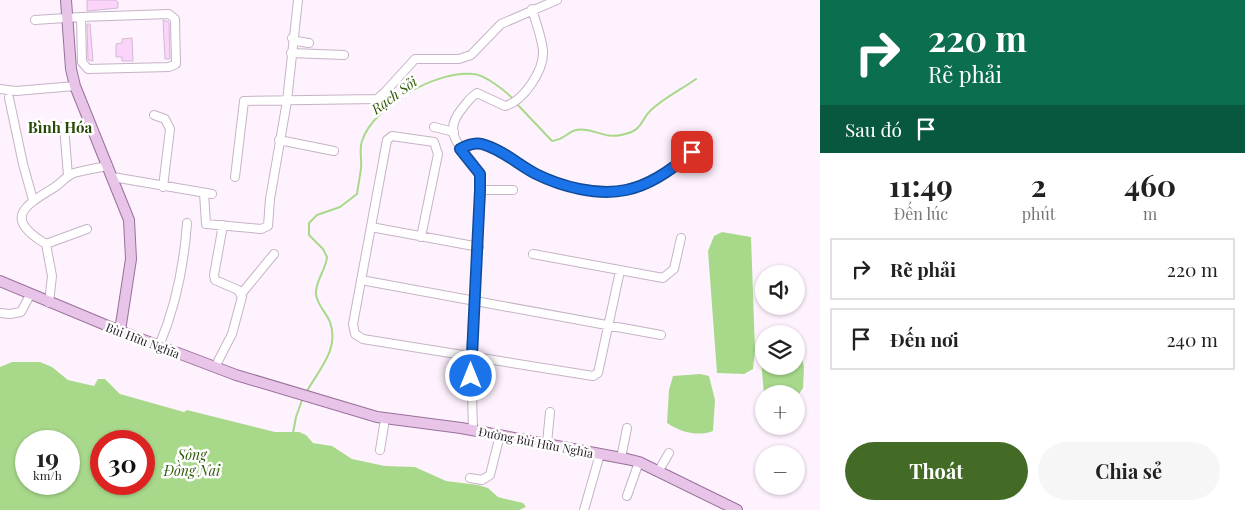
<!DOCTYPE html>
<html lang="vi">
<head>
<meta charset="utf-8">
<style>
  body { margin:0; font-family:"Playfair Display",serif; background:#f6f6f6; color:#222; height:100vh; display:flex; flex-direction:column; font-size:19px; white-space:nowrap }
  * { box-sizing:border-box; margin:0 }
  p { font-size:16px; color:#767676 }
  .icon { flex:none; width:28px; height:28px; fill:none; stroke:currentColor; stroke-width:2; stroke-linecap:round; stroke-linejoin:round }
  .map { position:relative; flex:1; overflow:hidden }
  .sheet { display:flex; flex-direction:column; background:#fff; width:425px }
  .sheet>* { flex:none }
  .banner { background:#0b6e4f; color:#fff; overflow:hidden }
  .tools { position:absolute; left:755px; top:265px; display:grid; gap:10px }
  .tools a { display:grid; place-items:center; width:50px; height:50px; border-radius:50%; background:#fff; box-shadow:0 1px 4px #0004; font-size:25px }
  .speed { position:absolute; left:15px; top:430px; display:flex; gap:10px; font-size:25px; font-weight:700; text-align:center }
  .speed>* { display:grid; place-content:center; width:65px; height:65px; border-radius:50%; background:#fff; box-shadow:0 1px 4px #0004; line-height:1 }
  .speed small { font-size:12px; font-weight:400 }
  .speed .limit { border:8px solid #d22; background:#fff; color:#111 }
  .pin { position:absolute; display:grid; place-items:center; width:42px; height:42px; color:#fff; margin:-21px; border-radius:10px; box-shadow:0 2px 8px #0006 }
  .me { position:absolute; width:55px; margin:-28px; rotate:0deg; stroke-linejoin:round; filter:drop-shadow(0 0 4px #0008) }
  .turn { display:flex; align-items:center; gap:18px; height:105px; padding:0 25px; font-size:22px }
  .turn .icon { width:65px; height:65px; stroke-width:2.5 }
  .turn b { display:block; font-size:35px; line-height:42px }
  .then { display:flex; align-items:center; height:48px; padding:0 25px; background:#0003; gap:10px; font-size:19px }
  .eta { display:flex; justify-content:space-evenly; align-items:center; height:85px; text-align:center }
  .eta b { font-size:30px; font-weight:700; line-height:35px }
  .button { display:flex; gap:10px; margin-top:auto; padding:10px 25px }
  .button a { flex:1; height:58px; border-radius:30px; background:#436b26; color:#fff; font-size:20px; font-weight:700; line-height:58px; text-align:center }
  .button a+a { background:#f6f6f6; color:#222 }
  ul { padding:0; list-style:none }
  li { display:flex; align-items:center; gap:15px; height:62px; margin:0 10px 8px; padding:0 15px; border:2px solid #e0e0e0; border-radius:0px }
  li div { flex:1 }
  li b { display:block; font-size:19px }
  li em { font-style:normal }
  main { display:flex; flex:1; min-height:0 }
  .map>svg:first-child { display:block }
</style>
</head>
<body>
<main>
<div class="map">
<svg width="820" height="510" viewBox="0 0 820 510">
  <rect width="100%" height="100%" fill="#fef2fe"/>
  <path fill="#a8d98b" fill-rule="evenodd" d="M722,232l29,5 4,113 -2,19 -9,5 -27,-1 -9,-122 6,-15z
    M796,350l4,1 4,16 -1,21 -4,6v19l-3,1v-20h-32l-3,-33 3,-5v10h32z
    M12,362h28l12,5 16,13 26,6 4,-7h7l15,15 64,18 3,-2 88,22h24l7,3 7,8 19,3 20,13 33,7 30,1 31,14 32,4 10,3 10,9 25,6 3,4 -7,3h-519v-143zM69,441v43h-43v-43zM144,441v43h-43v-43z
    M700,374l9,2 6,24 -2,31c-15,6 -33,1 -46,-8l2,-33 4,-14z"/>
  <g fill="none" stroke-linecap="round" stroke-linejoin="round">
    <path stroke="#a8d98b" stroke-width="2" d="M517,104l35,37c14,-2 15,-9 24,-11 16,-3 28,9 45,5 24,-5 18,-14 30,-25 13,-12 31,-21 45,-31
      M306,393c12,-23 34,-43 24,-71 -4,-10 -13,-17 -14,-28 -1,-13 10,-24 11,-37l-4,-8 -14,-14v-12l8,-8 23,-8 17,-13c1,-8 3,-17 4,-26 1,-8 -2,-19 1,-27 11,-35 75,-71 111,-67 11,0 34,18 41,26
      M293,433l3,-16 6,-17"/>
  </g>
  <path fill="#fbd3fb" stroke="#d0bcd0" d="M87,0h28l3,2v6l-31,3z
    M163,20l6,2 1,37h-5z
    M87,24h3l3,37 -5,-1z
    M132,38l1,23h-11v-4h-6v-13l6,-1v-4z"/>
  <g fill="none" stroke-linecap="round" stroke-linejoin="round">
    <g stroke="#c6b3c7" stroke-width="10">
      <path id="minor" d="M35,20l46,-3 88,-3 6,5 1,45 -7,3 -81,2 -6,-7 -1,-45
        M292,38l4,3 13,2
        M291,53l53,2
        M0,89l16,2 59,-5
        M9,98l14,66 10,36
        M154,115l11,4 5,10 -7,58
        M64,126l4,50
        M434,127l20,5
        M279,140l55,11
        M460,149c7,-4 14,-7 22,-5 19,5 37,20 54,30 25,13 64,23 92,15 31,-8 54,-27 77,-49
        M113,177l99,17
        M235,177l9,-76 133,-2 8,-7 30,-33h44l12,-4 30,-31 56,-24
        M481,190h32
        M204,193l2,31 55,5 7,-3 2,-27 17,-98 11,-101
        M371,227l108,20
        M421,237l17,-83 -4,-12 -42,-6 -5,4 -34,184 2,10 8,5 230,37 5,-3 22,-102
        M46,244l41,-15
        M533,254l130,24 11,-9 7,-31
        M361,280l300,55
        M242,293l32,-39
        M49,303l3,-27 -6,-32c-43,-26 -22,-38 9,-57 6,-4 11,-11 19,-14 11,-3 23,-5 34,-7
        M0,313l10,1 11,-2 9,-17
        M159,346c17,-40 25,-80 28,-123
        M215,367l17,-33 10,-37 -4,-7 -23,-10 -1,-5 9,-50
        M473,430l-2,-72 10,-168c-1,-5 0,-12 -2,-16 -8,-21 -41,-36 -18,-64 5,-6 9,-13 16,-17l28,13c19,-5 39,-36 38,-55 -1,-13 -7,-28 -11,-42
        M547,443l3,-31
        M380,450l5,-31
        M621,458l6,-30
        M658,472l11,-19
        M470,478l12,2 8,-5 10,-40
        M627,496l12,-34
        M584,510l16,-56"/>
    </g>
    <g stroke="#99709a" stroke-width="12">
      <path id="major" d="M66,0l5,69 4,17 54,134 2,39 -11,72
        M0,281l120,50 116,44 141,42 84,11 166,31 12,3 98,48"/>
    </g>
    <use href="#minor" stroke="#fff" stroke-width="8"/>
    <use href="#major" stroke="#e8c4e9" stroke-width="10"/>
  </g>
  <g fill="none" stroke-linecap="round" stroke-linejoin="round">
    <g stroke="#114b97" stroke-width="12">
      <path id="route" d="M471,376l9,-186v-16l-20,-25c7,-4 14,-7 22,-5 19,5 37,21 54,30 26,13 62,22 90,16 25,-5 47,-21 66,-38"/>
    </g>
    <use href="#route" stroke="#1a73e8" stroke-width="9"/>
  </g>
  <g text-anchor="middle" dominant-baseline="central" stroke-width="5" stroke-linejoin="round" paint-order="stroke">
    <g font-size="12" fill="#231c23" stroke="#fff">
      <text transform="translate(143 340) rotate(21)">Bùi Hữu Nghĩa</text>
      <text transform="translate(536 442) rotate(11)">Đường Bùi Hữu Nghĩa</text>
    </g>
    <g font-size="14" font-style="italic" fill="#305a07" stroke="#fff">
      <text transform="translate(394 95) rotate(-36)">Rạch Sỏi</text>
      <text x="192" y="454">Sông<tspan x="192" dy="16">Đồng Nai</tspan></text>
    </g>
    <g font-size="15" font-weight="bold" fill="#264906" stroke="#fff">
      <text x="60" y="127">Bình Hóa</text>
    </g>
  </g>
</svg>
<div class="tools">
<a><svg class="icon" aria-label="sound" viewBox="0 0 24 24"><path d="M4 9h4l5-4v14l-5-4H4zM17 9q2 3 0 6"/></svg></a>
<a><svg class="icon" aria-label="layers" viewBox="0 0 24 24"><path d="M12 4l9 5-9 5-9-5zM3 14l9 5 9-5"/></svg></a>
<a>+</a>
<a>−</a>
</div>
<div class="speed"><div>19<small>km/h</small></div><div class="limit">30</div></div>
<div class="pin" style="left:692px;top:152px;background:#d93025"><svg class="icon" aria-label="arrive" viewBox="0 0 24 24"><path d="M6 21V4h12l-3 4 3 4H6"/></svg></div>
<svg class="me" style="left:471px;top:376px" viewBox="-20 -20 40 40"><circle r="17" fill="#1a73e8" stroke="#fff" stroke-width="3"/><path d="M0-11L8 9 0 5-8 9z" fill="#fff"/></svg>
</div>
<section class="sheet">
<div class="banner">
<div class="turn"><svg class="icon" aria-label="right" viewBox="0 0 24 24"><path d="M7 20v-9h11M14 6l5 5-5 5"/></svg><div><b>220 m</b>Rẽ phải</div></div>
<div class="then">Sau đó<svg class="icon" aria-label="arrive" viewBox="0 0 24 24"><path d="M6 21V4h12l-3 4 3 4H6"/></svg></div>
</div>
<div class="eta">
<div><b>11:49</b><p>Đến lúc</p></div>
<div><b>2</b><p>phút</p></div>
<div><b>460</b><p>m</p></div>
</div>
<ul>
<li><svg class="icon" aria-label="right" viewBox="0 0 24 24"><path d="M7 20v-9h11M14 6l5 5-5 5"/></svg><div><b>Rẽ phải</b></div><em>220 m</em></li>
<li><svg class="icon" aria-label="arrive" viewBox="0 0 24 24"><path d="M6 21V4h12l-3 4 3 4H6"/></svg><div><b>Đến nơi</b></div><em>240 m</em></li>
</ul>
<div class="button"><a>Thoát</a><a>Chia sẻ</a></div>
</section>
</main>
</body>
</html>
